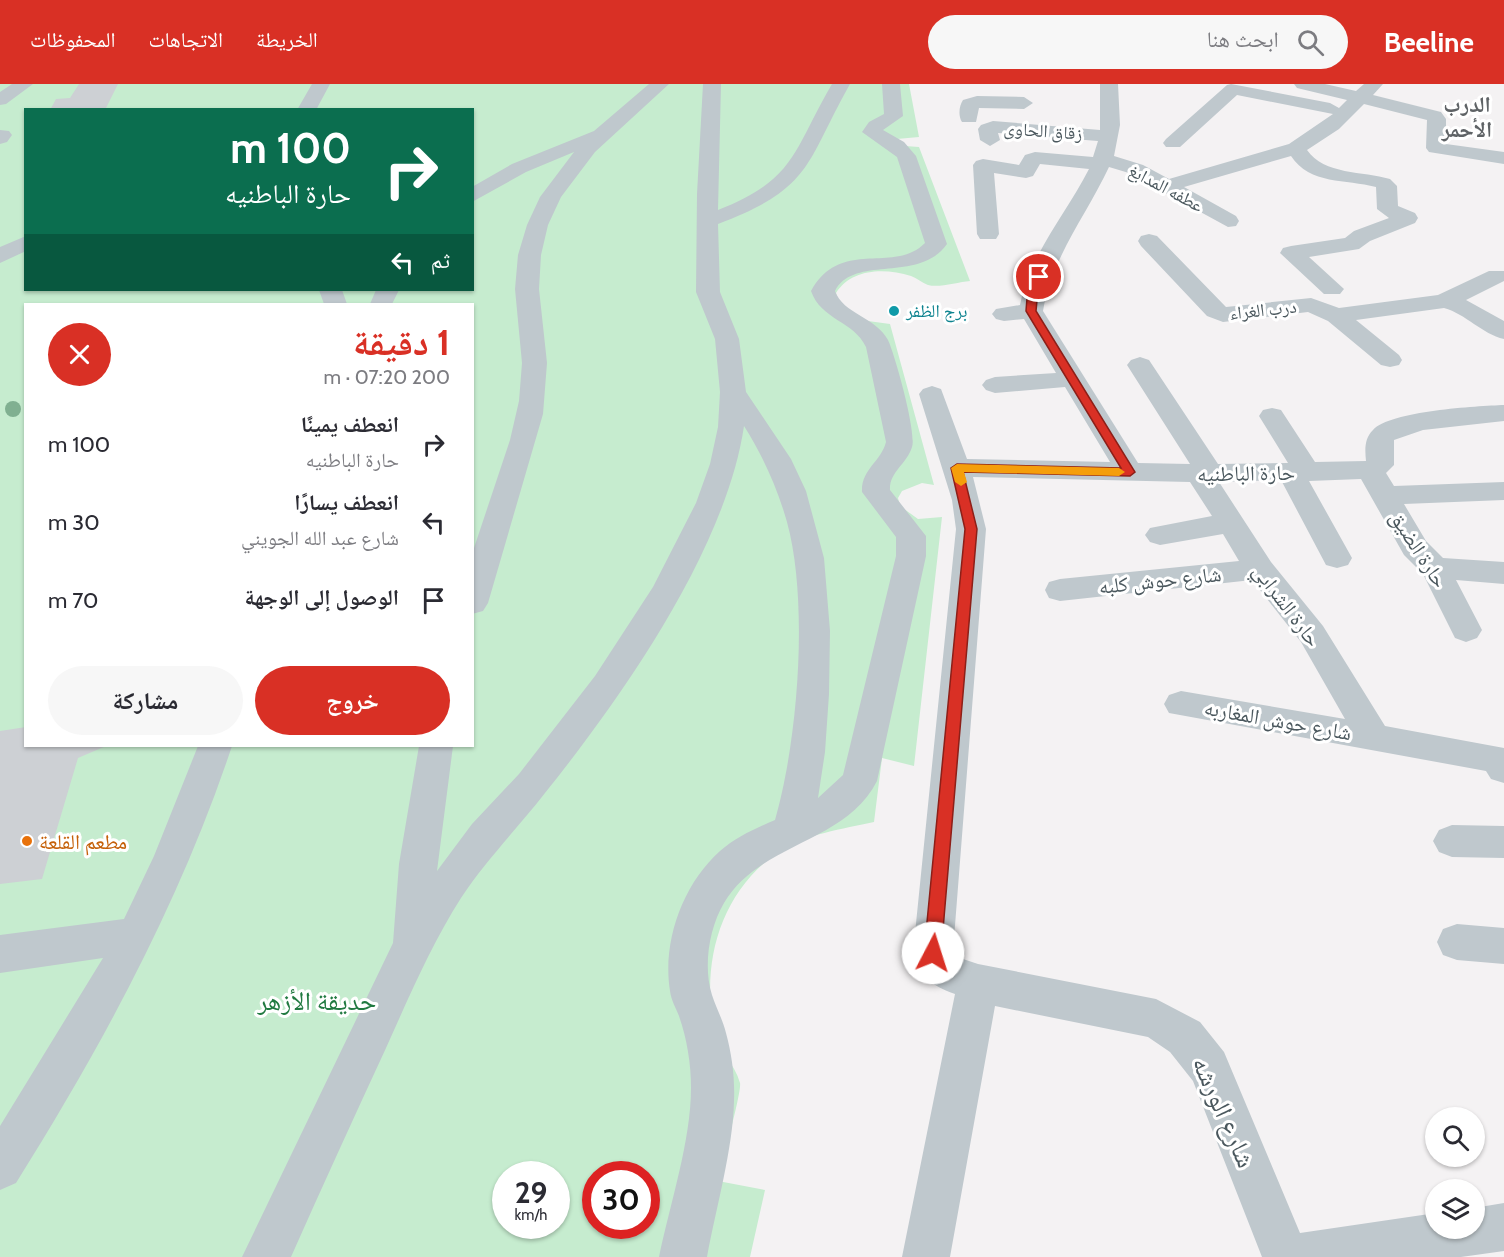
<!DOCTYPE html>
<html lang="ar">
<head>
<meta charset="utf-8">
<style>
  body { margin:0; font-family:Cabin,"Noto Naskh Arabic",sans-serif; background:#f7f7f7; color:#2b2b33; direction:rtl; height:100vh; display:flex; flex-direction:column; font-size:22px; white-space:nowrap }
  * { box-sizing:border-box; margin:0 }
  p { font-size:20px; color:#7c7c81 }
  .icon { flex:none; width:33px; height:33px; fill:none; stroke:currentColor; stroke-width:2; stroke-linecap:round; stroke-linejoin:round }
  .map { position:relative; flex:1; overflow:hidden; direction:ltr }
  .side { position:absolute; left:24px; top:219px; width:450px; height:444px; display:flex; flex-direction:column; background:#fff; border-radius:0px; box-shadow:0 2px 4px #0004; direction:rtl }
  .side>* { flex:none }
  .guide { position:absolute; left:24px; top:24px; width:450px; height:183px; border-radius:0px; box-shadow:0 2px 4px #0004; direction:rtl; background:#0b6e4f; color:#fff; overflow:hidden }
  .fabs { position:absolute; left:1425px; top:1023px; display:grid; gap:12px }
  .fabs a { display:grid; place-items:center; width:60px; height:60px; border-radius:50%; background:#fff; box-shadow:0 2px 4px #0004; font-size:30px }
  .speed { position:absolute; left:492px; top:1077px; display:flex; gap:12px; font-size:30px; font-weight:700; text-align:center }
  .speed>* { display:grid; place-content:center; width:78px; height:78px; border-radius:50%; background:#fff; box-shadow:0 2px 4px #0004; line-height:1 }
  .speed small { font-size:15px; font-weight:400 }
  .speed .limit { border:9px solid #d22; background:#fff; color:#111 }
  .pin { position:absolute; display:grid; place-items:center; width:51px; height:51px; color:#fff; margin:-26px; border:3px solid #fff; border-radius:50%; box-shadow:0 2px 6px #0007 }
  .me { position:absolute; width:66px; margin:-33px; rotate:5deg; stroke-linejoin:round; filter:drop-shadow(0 0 4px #0008) }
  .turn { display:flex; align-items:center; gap:21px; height:126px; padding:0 24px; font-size:27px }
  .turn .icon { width:78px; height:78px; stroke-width:2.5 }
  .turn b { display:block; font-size:42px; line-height:51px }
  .then { display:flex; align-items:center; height:57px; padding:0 24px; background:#0003; gap:12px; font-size:22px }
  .round { display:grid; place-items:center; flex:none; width:63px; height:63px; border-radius:32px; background:#f7f7f7 }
  .overview { display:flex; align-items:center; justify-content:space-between; height:102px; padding:0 24px }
  h1 { font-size:36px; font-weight:700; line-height:45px; color:#d93025 }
  .button { display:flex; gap:12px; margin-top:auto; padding:12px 24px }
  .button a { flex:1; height:69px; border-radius:36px; background:#d93025; color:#fff; font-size:24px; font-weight:700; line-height:69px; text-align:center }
  .button a+a { background:#f7f7f7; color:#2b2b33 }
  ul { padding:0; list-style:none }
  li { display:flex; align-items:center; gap:18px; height:78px; padding:0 24px }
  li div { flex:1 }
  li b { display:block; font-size:22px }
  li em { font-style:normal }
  header { display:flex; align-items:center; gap:36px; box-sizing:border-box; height:84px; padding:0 30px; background:#d93025; color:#fff }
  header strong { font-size:28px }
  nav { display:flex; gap:33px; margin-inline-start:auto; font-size:21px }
  .search { width:420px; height:54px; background:#f7f7f7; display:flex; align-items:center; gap:15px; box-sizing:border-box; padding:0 21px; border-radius:33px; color:#7c7c81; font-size:22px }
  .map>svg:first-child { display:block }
</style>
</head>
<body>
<header>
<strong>Beeline</strong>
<div class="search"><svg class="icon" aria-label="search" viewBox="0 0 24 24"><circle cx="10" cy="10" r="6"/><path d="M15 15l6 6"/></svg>ابحث هنا</div>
<nav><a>الخريطة</a><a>الاتجاهات</a><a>المحفوظات</a></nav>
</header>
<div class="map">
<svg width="1504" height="1173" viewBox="0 0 1504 1173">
  <rect width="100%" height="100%" fill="#f4f2f3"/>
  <path fill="#c6eccf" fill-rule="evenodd" d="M0,0h909l10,53 -22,2 8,7 14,1 51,134c-12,1 -31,7 -42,4 -6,-2 -11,-7 -17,-9 -26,-8 -59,-8 -75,17l3,11 29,17 22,3 44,161 -12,-2 -20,8 -4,7 2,8 18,13 24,-2 -28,249 -32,-8 -8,64c-31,7 -69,12 -96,30 -58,41 -77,110 -64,178 4,19 21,34 26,53 2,9 -19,83 -22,98l47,9 -15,67h-750zM26,26h446v180h-446zM26,220h446v442h-446zM506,1090h50v52h-50zM596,1090h50v52h-50z"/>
  <path fill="#cdd0d4" d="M79,0h39l-13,26h-55l6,-11 14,-1z
    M26,643v19h80l-28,12 -36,121 -42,5v-153z"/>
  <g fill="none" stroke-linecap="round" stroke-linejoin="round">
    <path fill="#bfc8cd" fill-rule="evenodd" d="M12,0h21l-27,20 -6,1v-13z
      M312,0h18l-14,26h-19z
      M649,0h20l-74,68 -34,45 -13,28 -7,30 -2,34 8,74 -4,51 -55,189 -5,8 -11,3v-60l38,-114 9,-39 3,-38 -7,-74 3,-34 9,-30 13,-28 34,-45 -48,20 -54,30v-15l40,-23 82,-33z
      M703,0h18l-3,126c79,-31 75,-60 114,-126h18c-45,80 -37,104 -132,140l2,68 19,47 7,53 45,67 15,32 18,67 6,73 -1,63 -4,58 -7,46 25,-23 53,-219v-19l-34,-45c-1,-23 19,-30 24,-50l-20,-95c-12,-26 -45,-27 -55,-56 30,-54 82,-16 114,-48l-28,-86 -35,-25 7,-10 15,-8 -2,-30h18l3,32 -20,14 21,12 12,14 31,88c-28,40 -93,10 -112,47 8,23 41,26 53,49 7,15 29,93 24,107 -5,17 -23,25 -22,43l36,46v20l-49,225c-32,63 -117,61 -153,122 -15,25 -21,64 -12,92 4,13 11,25 14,38 6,22 9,45 8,68 -1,48 -18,107 -27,156h-48c11,-53 32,-116 32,-169 0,-24 -4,-49 -12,-72 -3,-8 -8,-16 -9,-25 -8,-50 13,-107 50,-140 16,-14 36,-23 55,-31 23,-80 34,-218 12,-298 -10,-35 -24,-66 -43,-96 -18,123 -122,271 -199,367 -28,36 -59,67 -84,105 -30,47 -52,99 -75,150 -32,69 -64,139 -95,209h-49l151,-314 6,-79 20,-118h34l-16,125 35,-47 47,-50 76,-98 58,-89 43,-84 14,-39 8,-37 2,-35 -5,-53 -19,-47 1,-98z
      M1100,0h18l2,41 -6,31 29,9 26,14 120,-35 44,-30 -96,-19 -57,52h-14l-3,-4 3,-4 61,-54 4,-1 99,19 9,5 8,-8 -50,-12 -3,-4h31l31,7 8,-7h19l-10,11 68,17 5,7v25l58,8v12l-75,-12 -3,-4 1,-28 -63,-16 -25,25 -32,21c17,25 56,21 83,29l7,7 1,20 17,7 3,5 -3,5 -45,18 -11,8 -50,8 35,32 -4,5h-16l-44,-41 3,-5 8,-2 54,-8 9,-7 35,-13 -12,-9 -1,-22c-30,-8 -66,-2 -85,-31l-107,31 52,29 3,5 -3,5 -8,1 -99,-54 -20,-6c-23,49 -57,90 -66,144l95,152 52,1 -63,-99 4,-5 9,-3 9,3 69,104 70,-1 -29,-47 4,-6 9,-2 9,2 34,52 51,-1c-1,-11 -2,-22 7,-31 17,-19 104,-24 131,-25v16l-81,9 -29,10v25l-8,8 8,13 110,-4v18l-100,4 22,37 17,17 61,4v22l-48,-4 26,50 -5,8 -11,4 -11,-4 -32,-64 -19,-19 -43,-76 -52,2 43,77 -4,7 -11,3 -11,-3 -45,-85 -62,2 52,80 52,64 62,100 119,22v35l-13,-4 -5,-8 -317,-58 -5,-9 5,-9 12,-4 164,28 -44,-77 -49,-62 -192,21 -11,-3 -4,-8 4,-8 11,-3 179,-18 -16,-27 -63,11 -10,-3 -5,-7 5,-7 62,-12 -22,-34 -217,-5 13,52 -33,422 7,7 18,6 178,35 44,23 24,30 76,181 136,-20v15h38v-20l30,-5v48l-43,6h-199l-69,-176 -23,-29 -22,-15 -153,-31 -45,251h-48l53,-263c-27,-10 -30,-15 -42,-41l43,-424 -4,-29 -33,-106 4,-5 9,-3 9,3 26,70 143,3 -45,-75 -70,6 -9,-3 -4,-5 4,-5 9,-3 61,-4 -32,-54 -20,2 -8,-2 -4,-5 4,-5 24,-4c10,-51 46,-91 69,-136l-49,-5 -7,12 -7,2 -32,-5 5,61 -3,5h-16l-3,-5 -4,-69 3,-4 7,-2 36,6 6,-10 10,-3 58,5 5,-16 -100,-8 2,7 -10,6 -10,-6 -2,-11 3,-4 12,-4 107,9z
      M977,12l47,1 9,6 -9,6 -45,-1 -3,14h-14c-4,-6 -3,-16 1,-22z
      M0,46l9,1 3,4 -5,7 -7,2z
      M1149,150l8,2 69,71 85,-9 28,10 99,-13 51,-24h15v10l-38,19 38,21v18c-22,-5 -38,-25 -60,-31l-88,12 43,35 3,5 -3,5 -9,2 -9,-2 -53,-44 -20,-9 -85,10 -16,-6 -66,-70 -3,-5 3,-5z
      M26,152v15l-26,12v-16z
      M319,206h23l5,14h-23z
      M376,206h23l-7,14h-22z
      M198,662h34c-52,156 -129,298 -216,437l-16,7v-64l103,-168 -103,15v-38l124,-16 30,-63z
      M1452,741l52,1v32l-52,-1 -13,-5 -6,-11 6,-11z
      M1457,840l47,4v36l-47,-4 -14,-5 -6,-13 6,-13z"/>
  </g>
  <circle fill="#80b091" cx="13" cy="325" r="8"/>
  <path fill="#d93025" stroke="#8d1f18" stroke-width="1.5" d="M1039,190l4,3 -5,13 -2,21 99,161 -5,4 -167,-4 14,57 -36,424 -2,6 -6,2 -6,-2 -3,-6 41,-424 -14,-61 6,-4 164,4 -95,-157c1,-12 1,-31 13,-37z"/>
  <path fill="#f59e0b" d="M957,380l162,4 6,4 -6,4 -155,-4 3,10 -6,4 -6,-4 -4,-14z"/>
  <circle fill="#0f9aa8" stroke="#fff" stroke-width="2" cx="894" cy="227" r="6"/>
  <circle fill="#e8710a" stroke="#fff" stroke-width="2" cx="27" cy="757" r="6"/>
  <g text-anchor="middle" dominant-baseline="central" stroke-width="6" stroke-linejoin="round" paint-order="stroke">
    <g font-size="18" fill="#4b585e" stroke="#fff">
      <text transform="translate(1043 47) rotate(4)">زقاق الحاوى</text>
      <text transform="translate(1166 104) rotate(28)">عطفه المدابغ</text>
      <text transform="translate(1263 226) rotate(-6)">درب الغراء</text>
    </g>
    <g font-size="18" fill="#0d838f" stroke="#fff" text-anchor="start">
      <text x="906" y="227">برج الظفر</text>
    </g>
    <g font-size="21" fill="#4b585e" stroke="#fff">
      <text transform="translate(1246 389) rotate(-1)">حارة الباطنيه</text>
      <text transform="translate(1419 465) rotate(57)">حارة الضيق</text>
      <text transform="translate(1160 496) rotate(-6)">شارع حوش كلبه</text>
      <text transform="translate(1287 521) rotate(53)">حارة الشرابي</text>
      <text transform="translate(1278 636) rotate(10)">شارع حوش المغاربه</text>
    </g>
    <g font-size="21" fill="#c56008" stroke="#fff" text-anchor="start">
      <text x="39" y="757">مطعم القلعة</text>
    </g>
    <g font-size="22" font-weight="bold" fill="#5f6366" stroke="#fff">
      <text x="1467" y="20">الدرب<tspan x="1467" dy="25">الأحمر</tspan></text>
    </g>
    <g font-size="26" fill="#217a41" stroke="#fff">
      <text x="317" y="917">حديقة الأزهر</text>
    </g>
    <g font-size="26" fill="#4b585e" stroke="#fff">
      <text transform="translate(1224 1028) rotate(66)">شارع الورشه</text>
    </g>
  </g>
</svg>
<div class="fabs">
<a><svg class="icon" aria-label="search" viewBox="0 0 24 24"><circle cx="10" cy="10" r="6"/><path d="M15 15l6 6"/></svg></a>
<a><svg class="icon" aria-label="layers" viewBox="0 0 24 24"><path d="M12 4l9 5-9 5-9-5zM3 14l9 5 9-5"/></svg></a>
</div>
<div class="speed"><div>29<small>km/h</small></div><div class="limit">30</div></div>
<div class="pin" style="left:1039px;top:193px;background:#d93025"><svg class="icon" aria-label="arrive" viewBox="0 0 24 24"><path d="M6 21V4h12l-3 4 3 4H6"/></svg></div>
<svg class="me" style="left:933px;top:869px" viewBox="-20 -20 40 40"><circle r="19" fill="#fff"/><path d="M0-13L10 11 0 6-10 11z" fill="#d93025"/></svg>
<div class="guide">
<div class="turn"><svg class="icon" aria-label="right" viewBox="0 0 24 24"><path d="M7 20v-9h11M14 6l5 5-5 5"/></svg><div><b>100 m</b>حارة الباطنيه</div></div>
<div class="then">ثم<svg class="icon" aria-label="left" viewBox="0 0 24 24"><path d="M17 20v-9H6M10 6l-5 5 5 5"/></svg></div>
</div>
<section class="side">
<div class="overview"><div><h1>1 دقيقة</h1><p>200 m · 07:20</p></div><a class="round" style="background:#d93025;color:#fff"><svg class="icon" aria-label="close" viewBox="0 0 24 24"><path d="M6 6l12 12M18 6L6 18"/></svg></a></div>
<ul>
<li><svg class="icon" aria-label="right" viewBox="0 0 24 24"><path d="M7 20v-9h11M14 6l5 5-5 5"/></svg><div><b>انعطف يمينًا</b><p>حارة الباطنيه</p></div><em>100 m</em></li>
<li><svg class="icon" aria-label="left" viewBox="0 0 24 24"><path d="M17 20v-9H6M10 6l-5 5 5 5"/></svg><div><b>انعطف يسارًا</b><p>شارع عبد الله الجويني</p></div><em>30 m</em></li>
<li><svg class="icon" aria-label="arrive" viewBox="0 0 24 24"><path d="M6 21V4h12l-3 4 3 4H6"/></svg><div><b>الوصول إلى الوجهة</b></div><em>70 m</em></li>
</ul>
<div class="button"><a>خروج</a><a>مشاركة</a></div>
</section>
</div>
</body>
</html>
